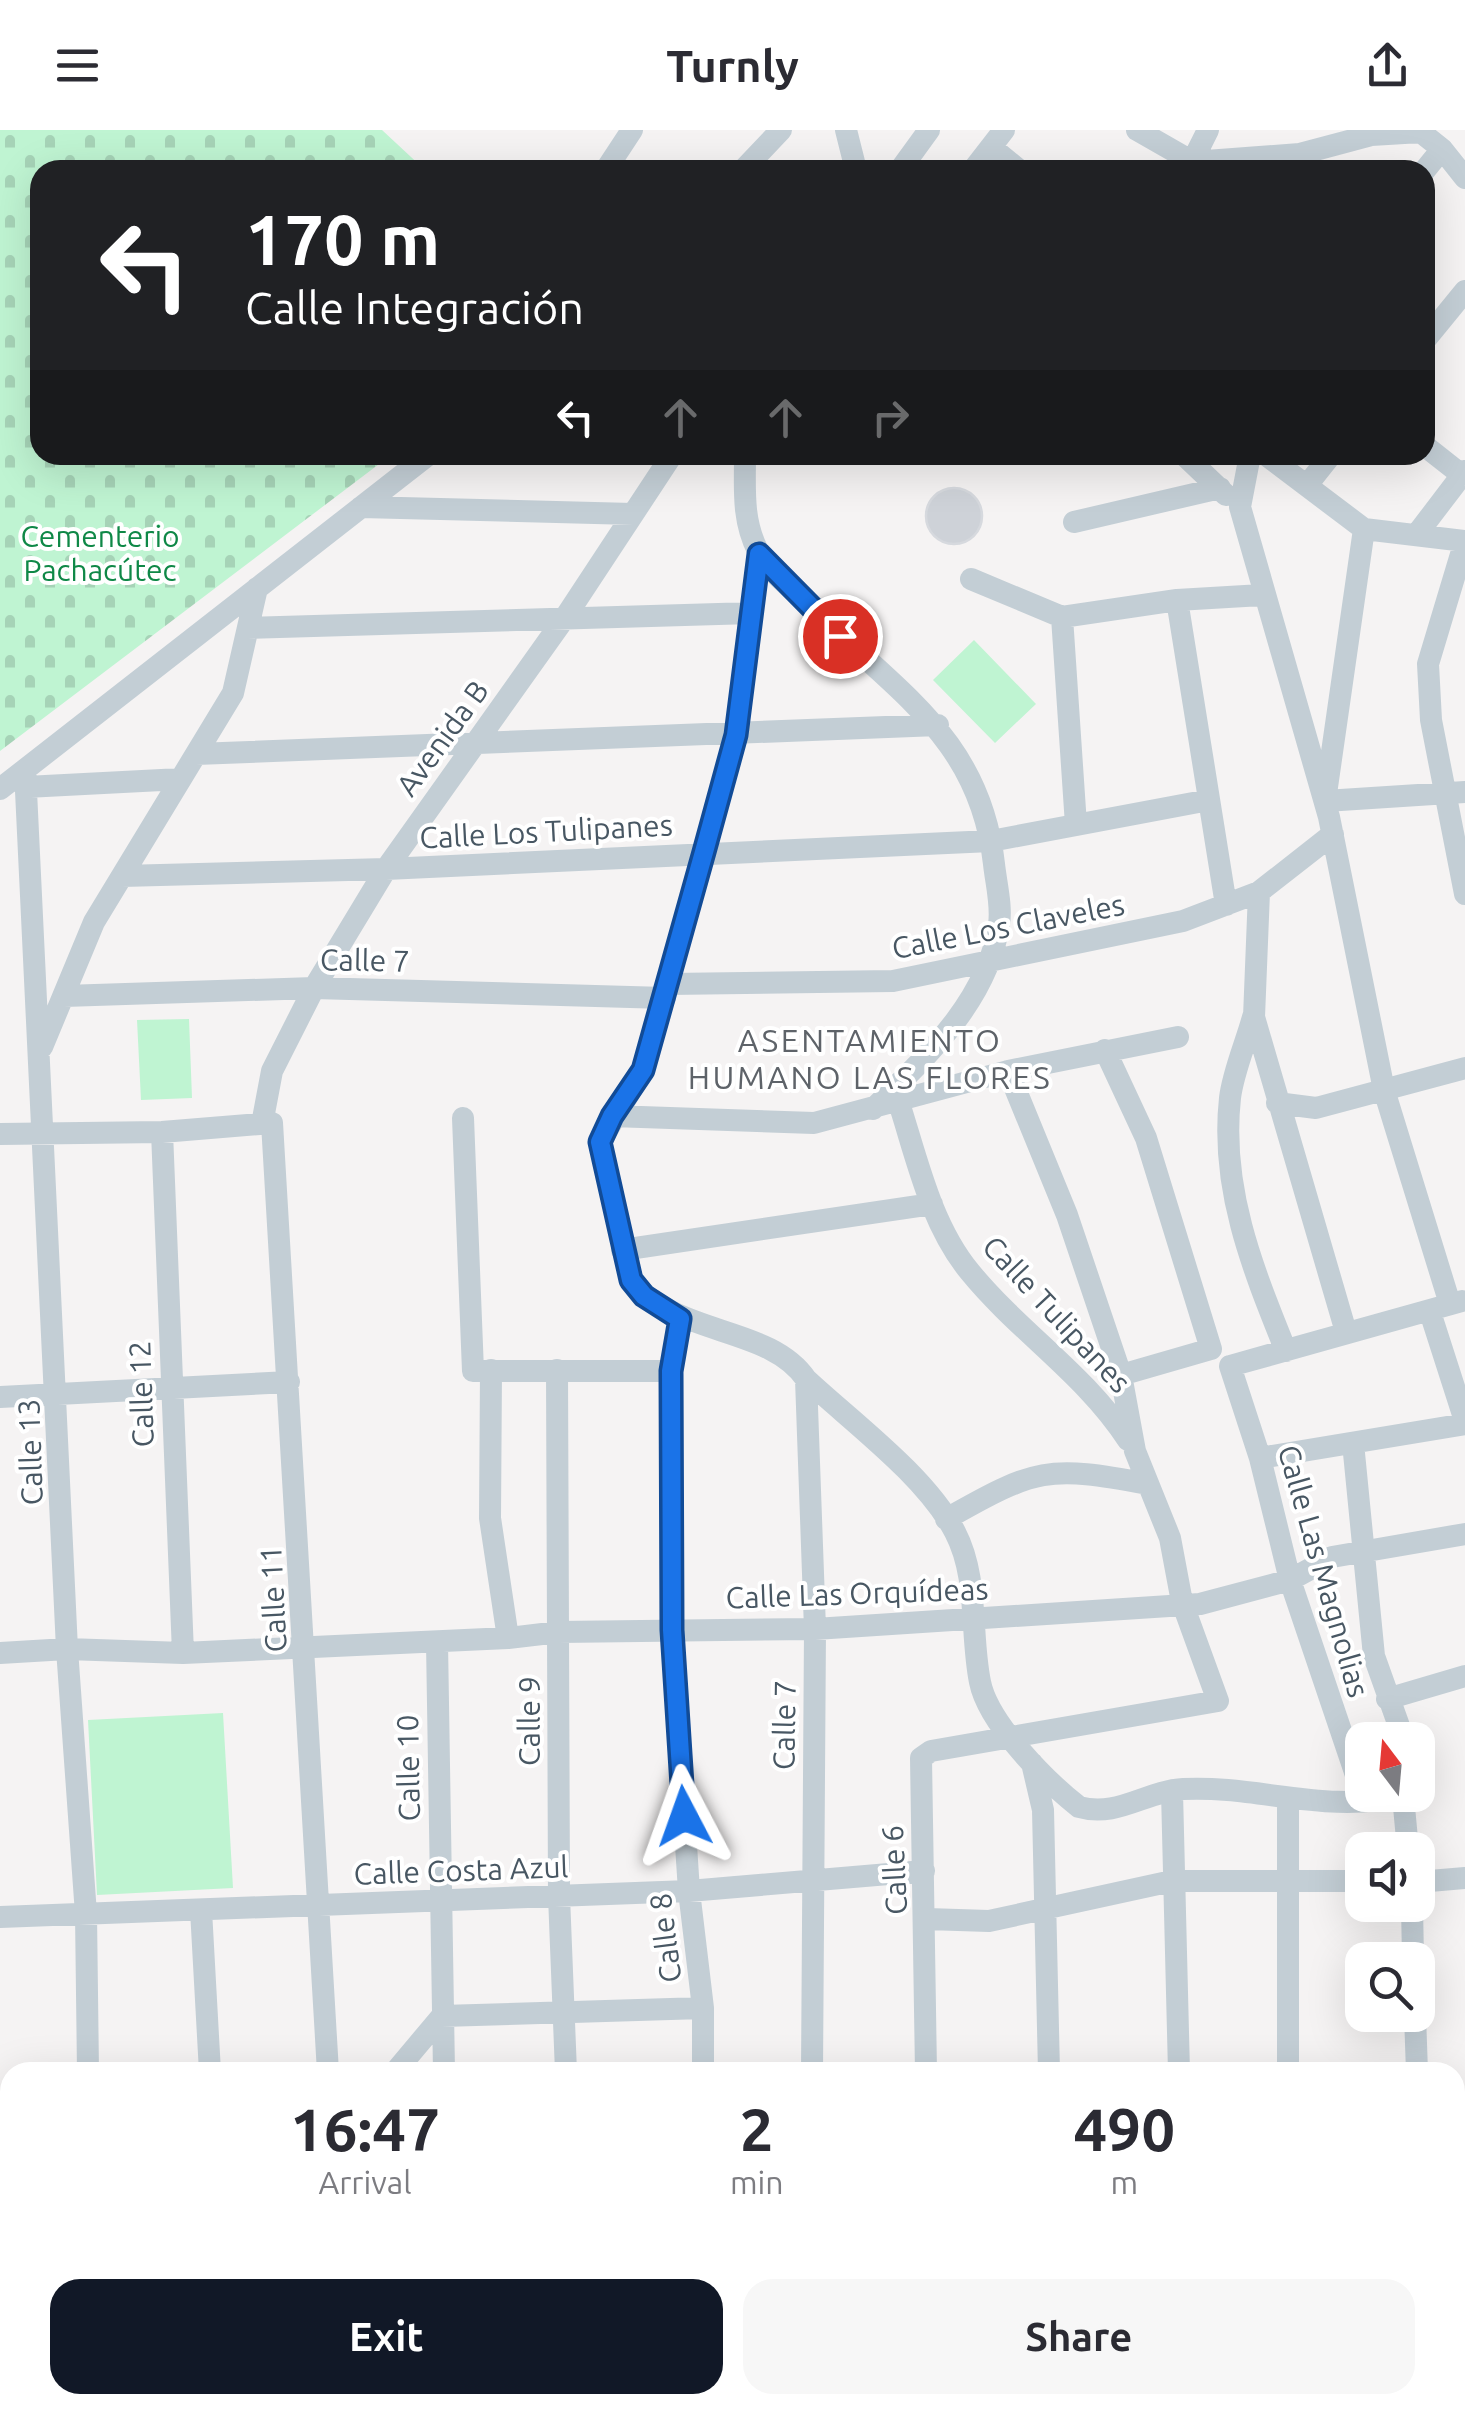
<!DOCTYPE html>
<html lang="en">
<head>
<meta charset="utf-8">
<style>
  body { margin:0; font-family:Ubuntu,sans-serif; background:#f7f7f7; color:#2b2b33; height:100vh; display:flex; flex-direction:column; font-size:38px; white-space:nowrap }
  * { box-sizing:border-box; margin:0 }
  p { font-size:32px; color:#7c7c81 }
  .icon { flex:none; width:55px; height:55px; fill:none; stroke:currentColor; stroke-width:2; stroke-linecap:round; stroke-linejoin:round }
  .map { position:relative; flex:1; overflow:hidden }
  .panel { position:absolute; left:0px; top:1932px; width:1465px; height:352px; display:flex; flex-direction:column; background:#fff; border-radius:30px 30px 0 0; box-shadow:0 10px 40px #0002 }
  .panel>* { flex:none }
  .guide { position:absolute; left:30px; top:30px; width:1405px; height:305px; border-radius:30px; box-shadow:0 10px 40px #0002; background:#202124; color:#fff; overflow:hidden }
  .needle { width:65px; rotate:344deg }
  .buttons { position:absolute; left:1345px; top:1592px; display:grid; gap:20px }
  .buttons a { display:grid; place-items:center; width:90px; height:90px; border-radius:20px; background:#fff; box-shadow:0 10px 40px #0002; font-size:50px }
  .pin { position:absolute; display:grid; place-items:center; width:85px; height:85px; color:#fff; margin:-42px; border:5px solid #fff; border-radius:50%; box-shadow:0 2px 10px #0007 }
  .me { position:absolute; width:110px; margin:-55px; rotate:356deg; stroke-linejoin:round; filter:drop-shadow(0 0 8px #0008) }
  .turn { display:flex; align-items:center; gap:35px; height:210px; padding:0 50px; font-size:45px }
  .turn .icon { width:130px; height:130px; stroke-width:2.5 }
  .turn b { display:block; font-size:70px; line-height:85px }
  .lanes { display:flex; align-items:center; height:95px; padding:0 50px; background:#0003; justify-content:center; gap:50px; direction:ltr }
  .lanes .off { opacity:.35 }
  .eta { display:flex; justify-content:space-evenly; align-items:center; height:170px; text-align:center }
  .eta b { font-size:60px; font-weight:700; line-height:70px }
  .button { display:flex; gap:20px; margin-top:auto; padding:20px 50px }
  .button a { flex:1; height:115px; border-radius:30px; background:#111827; color:#fff; font-size:40px; font-weight:700; line-height:115px; text-align:center }
  .button a+a { background:#f7f7f7; color:#2b2b33 }
  header { display:flex; justify-content:space-between; align-items:center; height:130px; padding:0 50px; background:#fff; font-size:45px; font-weight:700 }
  .map>svg:first-child { display:block }
</style>
</head>
<body>
<header><svg class="icon" aria-label="menu" viewBox="0 0 24 24"><path d="M4 6h16M4 12h16M4 18h16"/></svg>Turnly<svg class="icon" aria-label="share" viewBox="0 0 24 24"><path d="M12 15V3M7 8l5-5 5 5M5 13v7h14v-7"/></svg></header>
<div class="map">
<svg width="1465" height="2284" viewBox="0 0 1465 2284">
  <defs>
    <pattern id="cemetery-stones" width="16" height="16" patternUnits="userSpaceOnUse" patternTransform="scale(2.5)"><rect width="16" height="16" fill="#bff4d2"/><path d="M2 7V4a2 2 0 0 1 4 0v3zM10 15v-3a2 2 0 0 1 4 0v3z" fill="#a6d3b7"/></pattern>
  </defs>
  <rect width="100%" height="100%" fill="#f5f3f3"/>
  <path fill="url(#cemetery-stones)" d="M0,0h382l43,40h-385v285h351l-391,296z"/>
  <path fill="#bff4d2" d="M974,510l62,64 -41,39 -62,-63z
    M189,889l3,79 -51,2 -4,-80z
    M223,1583l10,175 -136,7 -9,-175z"/>
  <path fill="#ced2d8" stroke="#d6d9de" stroke-width="2.5" d="M926 386a28 28 0 1 1 56 0a28 28 0 1 1-56 0Z"/>
  <g fill="none" stroke-linecap="round" stroke-linejoin="round">
    <path stroke="#c3ced5" stroke-width="22" d="M846,0l10,40
      M1137,0l56,32 107,-8 71,-19 50,-3
      M1418,0l24,19 23,29
      M991,17l28,23
      M607,38l25,-38
      M743,40l38,-40
      M900,40l29,-40
      M973,40l31,-40
      M1188,40l20,-40
      M1425,40l17,-21
      M1425,210l40,-49
      M1425,316l37,29
      M745,325c0,34 -3,65 13,96 10,20 36,39 52,55 83,84 170,130 184,258 2,19 8,42 5,60 -11,77 -74,134 -126,185
      M1184,325l42,40
      M1250,325l-10,52 89,310 55,273 66,214
      M1266,325l98,74 101,12 -37,123 3,56 34,174
      M1308,354l23,-29
      M361,377l272,7
      M1074,392l146,-34
      M1364,399l-39,272 140,-9
      M1417,404l48,-63
      M759,424l-23,181 -31,117 -62,218 -43,72 31,138c45,57 138,45 175,99 46,43 120,97 149,153 24,46 15,101 25,150 8,41 66,99 99,125 38,11 67,-16 104,-18 74,-4 146,26 221,6
      M971,449l91,38 115,-17 85,-5
      M1177,470l49,305
      M1062,487l14,208
      M248,498l504,-15
      M196,624l742,-29
      M25,640l42,879 19,265 2,158
      M26,657l155,-8
      M0,659l428,-334
      M122,746l264,-7 605,-28 218,-41
      M1259,762l-5,125 92,315
      M669,854l224,-3 290,-60 76,-29 74,-58
      M64,866l250,-8 351,10
      M1253,887c-7,26 -20,55 -23,81 -10,91 23,171 56,253
      M42,917l52,-125 139,-229 24,-105
      M1105,920l41,88 65,211 -90,26
      M899,973c18,56 32,122 71,169 49,60 115,102 158,168
      M1277,973l39,5 149,-40
      M612,986l202,7 194,-52 170,-34
      M463,988l10,253h198
      M262,994l10,-53 42,-83 72,-119 180,-253 106,-161
      M162,1002l21,521
      M0,1004l162,-2 110,-9 56,949
      M622,1120l310,-46
      M1430,1182l35,109
      M681,1189l-10,52 1,259 17,261 14,117v64
      M491,1240l-1,148 18,120
      M557,1240l2,526 7,176
      M806,1249l9,250 -3,443
      M0,1267l289,-15
      M1353,1313l21,213 30,84
      M1260,1328l205,-34
      M946,1389c90,-51 101,-54 202,-35
      M437,1512l7,430
      M0,1523l67,-4 116,4 325,-15 51,-6 256,-3 385,-25 90,-24 42,-23 133,-23
      M1387,1569l78,-23
      M1032,1633l11,47 6,262
      M1172,1662l7,280
      M1362,1663l-72,-213 -30,-122 -30,-92 232,-65
      M1403,1666l5,54
      M1418,1752l47,-4
      M1412,1775l1,55
      M201,1780l9,162
      M0,1787l689,-26 235,-20
      M927,1789l62,2 183,-40h190
      M1415,1885l2,57
      M395,1942l47,-56 261,-8
      M926,1942l-5,-314 10,-7 287,-50 -36,-99 -12,-64 -35,-87 -14,-76 -54,-160 -59,-144
      M1288,1942v-272
      M1455,1986h10
      M0,2045h10
      M1455,2246h10
      M97,2275v9
      M218,2275l1,9
      M343,2275v9
      M454,2275l1,9
      M819,2275v9
      M943,2275l1,9
      M1071,2275v9
      M1191,2275v9
      M1312,2275v9
      M1436,2275v9
      M478,2284l243,-9"/>
  </g>
  <g fill="none" stroke-linecap="round" stroke-linejoin="round">
    <g stroke="#114b97" stroke-width="25">
      <path id="route" d="M684,1686l-12,-186 -1,-259 9,-52 -36,-23 -13,-16 -31,-138 12,-26 31,-46 61,-218 32,-117 23,-181 81,82"/>
    </g>
    <use href="#route" stroke="#1a73e8" stroke-width="18"/>
  </g>
  <g text-anchor="middle" dominant-baseline="central" stroke-width="8" stroke-linejoin="round" paint-order="stroke">
    <g font-size="30" fill="#0f8847" stroke="#fff">
      <text x="100" y="406">Cementerio<tspan x="100" dy="34">Pachacútec</tspan></text>
    </g>
    <g font-size="30" fill="#485763" stroke="#fff">
      <text transform="translate(442 608) rotate(-54)">Avenida B</text>
      <text transform="translate(546 701) rotate(-3)">Calle Los Tulipanes</text>
      <text transform="translate(1008 796) rotate(-11)">Calle Los Claveles</text>
      <text transform="translate(365 830) rotate(1)">Calle 7</text>
      <text transform="translate(1057 1184) rotate(47)">Calle Tulipanes</text>
      <text transform="translate(141 1264) rotate(-92)">Calle 12</text>
      <text transform="translate(30 1322) rotate(-92)">Calle 13</text>
      <text transform="translate(1324 1441) rotate(74)">Calle Las Magnolias</text>
      <text transform="translate(857 1463) rotate(-2)">Calle Las Orquídeas</text>
      <text transform="translate(273 1469) rotate(-93)">Calle 11</text>
      <text transform="translate(529 1591) rotate(-90)">Calle 9</text>
      <text transform="translate(784 1595) rotate(-89)">Calle 7</text>
      <text transform="translate(408 1638) rotate(-91)">Calle 10</text>
      <text transform="translate(461 1740) rotate(-2)">Calle Costa Azul</text>
      <text transform="translate(894 1740) rotate(-93)">Calle 6</text>
      <text transform="translate(665 1808) rotate(-97)">Calle 8</text>
    </g>
    <g font-size="32" letter-spacing="2.5" fill="#5e6369" stroke="#fff">
      <text x="870" y="910">ASENTAMIENTO<tspan x="870" dy="37">HUMANO LAS FLORES</tspan></text>
    </g>
  </g>
</svg>
<div class="buttons">
<a><svg class="needle" viewBox="-14 -14 28 28"><path d="M0-13l5 13h-10z" fill="#e53935"/><path d="M0 13l5-13h-10z" fill="#7c7c81"/></svg></a>
<a><svg class="icon" aria-label="sound" viewBox="0 0 24 24"><path d="M4 9h4l5-4v14l-5-4H4zM17 9q2 3 0 6"/></svg></a>
<a><svg class="icon" aria-label="search" viewBox="0 0 24 24"><circle cx="10" cy="10" r="6"/><path d="M15 15l6 6"/></svg></a>
</div>
<div class="pin" style="left:840px;top:506px;background:#d93025"><svg class="icon" aria-label="arrive" viewBox="0 0 24 24"><path d="M6 21V4h12l-3 4 3 4H6"/></svg></div>
<svg class="me" style="left:684px;top:1686px" viewBox="-20 -20 40 40"><path d="M0-17L14 15 0 8-14 15z" fill="#1a73e8" stroke="#fff" stroke-width="4"/></svg>
<div class="guide">
<div class="turn"><svg class="icon" aria-label="left" viewBox="0 0 24 24"><path d="M17 20v-9H6M10 6l-5 5 5 5"/></svg><div><b>170 m</b>Calle Integración</div></div>
<div class="lanes"><svg class="icon" aria-label="left" viewBox="0 0 24 24"><path d="M17 20v-9H6M10 6l-5 5 5 5"/></svg><svg class="icon off" aria-label="ahead" viewBox="0 0 24 24"><path d="M12 20V5M6 11l6-6 6 6"/></svg><svg class="icon off" aria-label="ahead" viewBox="0 0 24 24"><path d="M12 20V5M6 11l6-6 6 6"/></svg><svg class="icon off" aria-label="right" viewBox="0 0 24 24"><path d="M7 20v-9h11M14 6l5 5-5 5"/></svg></div>
</div>
<section class="panel">
<div class="eta">
<div><b>16:47</b><p>Arrival</p></div>
<div><b>2</b><p>min</p></div>
<div><b>490</b><p>m</p></div>
</div>
<div class="button"><a>Exit</a><a>Share</a></div>
</section>
</div>
</body>
</html>
